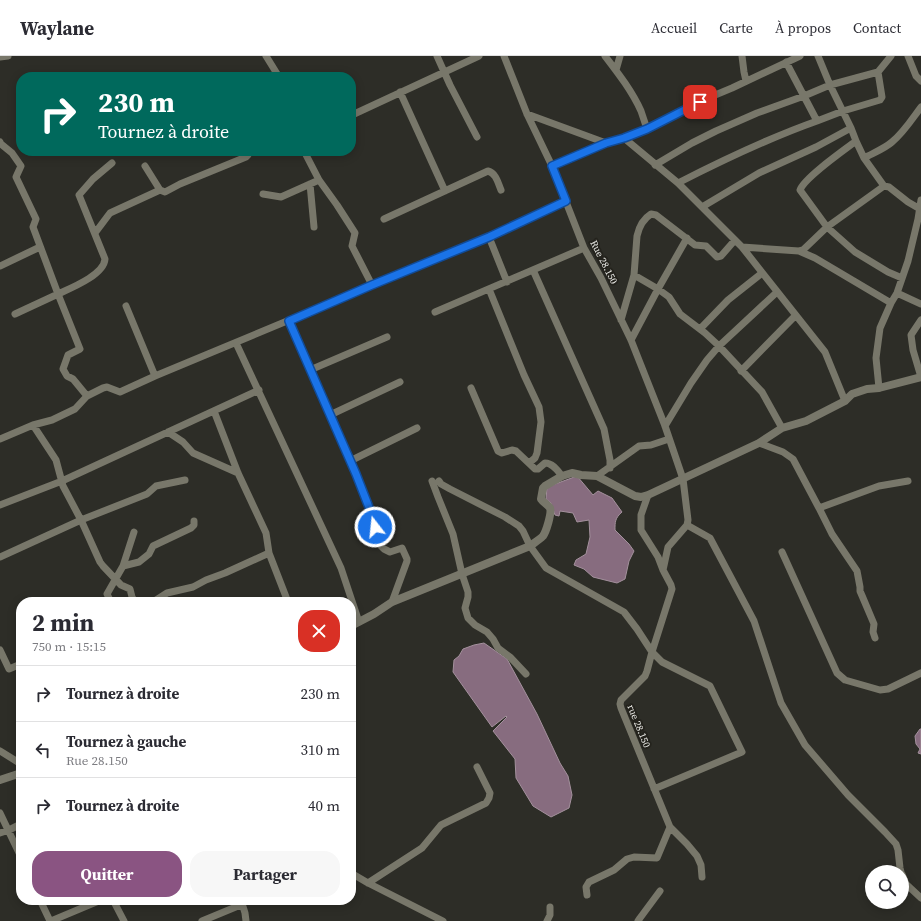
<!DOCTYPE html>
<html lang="fr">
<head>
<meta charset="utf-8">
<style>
  body { margin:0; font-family:"Source Serif 4",serif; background:#f7f7f7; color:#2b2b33; height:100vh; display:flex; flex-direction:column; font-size:15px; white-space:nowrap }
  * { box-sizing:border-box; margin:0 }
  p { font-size:13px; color:#7c7c81 }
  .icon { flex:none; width:22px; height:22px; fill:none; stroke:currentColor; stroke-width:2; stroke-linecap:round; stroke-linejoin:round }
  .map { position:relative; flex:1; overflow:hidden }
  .details { position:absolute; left:16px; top:541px; width:340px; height:308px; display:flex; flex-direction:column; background:#fff; border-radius:16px; box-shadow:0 2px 10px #0003 }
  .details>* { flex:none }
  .banner { position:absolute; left:16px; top:16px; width:340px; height:84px; border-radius:16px; box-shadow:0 2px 10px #0003; background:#00695c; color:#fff; overflow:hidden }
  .tools { position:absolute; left:865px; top:809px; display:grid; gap:8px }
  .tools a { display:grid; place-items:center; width:44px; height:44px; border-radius:50%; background:#fff; box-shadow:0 2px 10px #0003; font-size:20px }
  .pin { position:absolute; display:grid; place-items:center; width:34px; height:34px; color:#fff; margin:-17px; border-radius:8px; box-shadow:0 2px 6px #0006 }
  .me { position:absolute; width:44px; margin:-22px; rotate:344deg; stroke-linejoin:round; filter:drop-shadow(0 0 3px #0008) }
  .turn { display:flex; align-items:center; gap:14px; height:84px; padding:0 16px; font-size:18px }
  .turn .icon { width:52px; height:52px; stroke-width:2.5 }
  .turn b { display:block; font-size:28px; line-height:34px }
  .round { display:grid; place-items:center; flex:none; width:42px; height:42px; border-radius:16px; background:#f7f7f7 }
  .head { display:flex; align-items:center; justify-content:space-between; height:68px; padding:0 16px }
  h1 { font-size:24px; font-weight:700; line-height:30px }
  .primary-button { display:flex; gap:8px; margin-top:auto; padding:8px 16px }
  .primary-button a { flex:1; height:46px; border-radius:16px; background:#8a5482; color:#fff; font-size:16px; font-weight:700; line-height:46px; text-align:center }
  .primary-button a+a { background:#f7f7f7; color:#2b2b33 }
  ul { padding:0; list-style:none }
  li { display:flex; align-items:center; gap:12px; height:56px; padding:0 16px; border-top:1px solid #e1e1e2 }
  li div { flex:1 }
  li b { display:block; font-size:15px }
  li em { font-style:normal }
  header { display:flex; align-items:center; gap:24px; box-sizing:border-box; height:56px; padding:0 20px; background:#fff; border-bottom:1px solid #e1e1e2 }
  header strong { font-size:19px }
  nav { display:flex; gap:22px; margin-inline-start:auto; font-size:14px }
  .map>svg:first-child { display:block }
</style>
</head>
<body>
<header>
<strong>Waylane</strong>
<nav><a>Accueil</a><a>Carte</a><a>À propos</a><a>Contact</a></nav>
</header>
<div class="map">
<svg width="921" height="865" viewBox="0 0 921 865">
  <rect width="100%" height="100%" fill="#2d2d27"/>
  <path fill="#876c7f" stroke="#a4919d" d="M577,420l16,19 5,-4 14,7 10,14c-7,6 -7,10 -7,18l14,14 5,7 -5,10 -4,18 -8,4 -24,-6 -9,-8 -10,-4 2,-5 10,-6 4,-17 -1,-17 -12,2 -4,-9 -13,-2 -1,5 -4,-1 -4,-12 -5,-4 1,-12z
    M484,587l23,16 30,55 23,49 8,13 4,19 -3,13 -18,9 -18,-11 -17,-28 -1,-19 -22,-28 14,-14 -1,-1 -14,11 -39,-55 1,-12 5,-4 4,-7 11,-4z
    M920,673h1v25l-3,-1 2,-4 -4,-5 -1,-8z"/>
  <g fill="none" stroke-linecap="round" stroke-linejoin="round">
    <path stroke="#78776a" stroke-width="7" d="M266,0l13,21
      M437,0l13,29 27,52
      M504,0l23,58 25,52 32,82 17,30 30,62 34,86 18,53 5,41 -1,5 -19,22 -5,23
      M605,0c13,17 27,35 36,55 2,6 4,12 6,18
      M742,0l2,16 2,9
      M908,0l8,20 5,5
      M0,1l8,-1
      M616,14l4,-14
      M400,36l45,99
      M527,58l79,29
      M352,59l127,-59
      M817,65l26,-10 37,-11 2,-3 -4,-25
      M624,82l54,45 64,64 57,4 16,7 76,45
      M856,85c-12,9 -52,37 -56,49l27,37 28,25 33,20 14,6
      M0,86l1,2 11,9 9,13 -5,11 20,42 -3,8 25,67c13,-6 46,-19 47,-35l-26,-64 14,-16 19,-16
      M304,95l15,29 18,25 18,28 -3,13 20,39
      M864,102c9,-5 20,-9 28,-16 12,-10 20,-23 29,-35
      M655,109l37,-22 24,-12 41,-18 47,-17 26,-11 48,-13 13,-16
      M145,110l15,24 5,2 15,-8 66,-27 2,-2 1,-4
      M552,110l54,-23 18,-5 23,-9 61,-31 24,-10 68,-32
      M678,127c45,-23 91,-45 139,-62l-31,-59
      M310,128l4,43
      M884,130l5,1 19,15 12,7
      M263,138l18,3 38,-17
      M702,151l57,-34 57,-26 35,-19 -21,-43 -12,-29
      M384,163l104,-48c8,2 10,12 13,19
      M95,177l15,-20 50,-23
      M489,181l18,45
      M742,191l83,105 20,49
      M799,195l4,-1 24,-23 57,-41 -20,-28 -8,-17 -5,-13
      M0,210l40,-19
      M533,214l71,159 6,31v8
      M634,219l3,-39c2,-9 6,-17 14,-22l5,1 39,30 11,1 11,11 4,-1 14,-16
      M489,233l35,86 15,32 2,15 -4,31 -2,5 -6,5
      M897,237l24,11
      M126,250l29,70
      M435,256l149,-64
      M15,258l43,-20 22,55 -12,6 -5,14 4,7 6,3 14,17
      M621,264l13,-45 24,14 11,8 11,17 25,19 14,13 43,46 20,36
      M921,264l-10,15 2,15 8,27
      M289,265l61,140 22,54 5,24 3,6 4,4 6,3 12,-4 5,11v2l-15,41
      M700,273l28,-29 34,-27
      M631,284l27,-51 29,-51
      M236,287l105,225 18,54
      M310,314l77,-33
      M741,315l54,-55
      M471,332l27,63 4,2 10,-3 4,1 19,18h3l7,-6c8,0 13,8 17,13
      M879,332l-3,-30 4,-30 11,-25 6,-10 11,-32 10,-42 3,-19
      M214,355l24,62 28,60 3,20 19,49
      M330,359l70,-33
      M33,369l23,35 7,26 18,34 19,42 3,4 18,19 9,4 2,8 3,5
      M665,370l26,-43 16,-23 12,-14 58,-54
      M168,376l15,10 10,11 45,20
      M0,383l33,-14 19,-5 23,-11 12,-13 16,-8 4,-1 13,5 35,-16 334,-139 77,-36
      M759,387l24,9 10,7 26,49 13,26 25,37 3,16v4l3,7 11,26 -1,8 2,6
      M350,405l67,-33
      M597,420l42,-30 12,-1 18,-6
      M432,425l6,16 15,37 9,40 6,18v5l-3,11 3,10 7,7 12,7 6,7 5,9 12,9 16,17
      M439,425l2,3 9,5 55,28 14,9 4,5 7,15 16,22 78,44 13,17 15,23 10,10 48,24 32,66 -88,37
      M648,439l-7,20v15l17,27 5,13 8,15 1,4 -20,63 -5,19 -2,5 -24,24 -1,4 1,4 49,119 17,17 10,12 4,9 1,12
      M0,449l62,-24 197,-91
      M819,452l60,-22 29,-5
      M687,469l23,13 44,83 27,82 24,42 43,50 37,37 11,12 2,6 2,18 1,4
      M782,496l55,121 8,7 35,10 8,-1 33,-16
      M0,501l81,-37 66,-26 9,-8 29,-6
      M123,510l11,-34
      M111,546l-4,-8 16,-28 16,-4 10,-8 4,-8 38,-18 3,-3v-4
      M153,546l14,-9 26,-6 13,-7 19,-7 44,-20
      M0,594l9,19 12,-5
      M0,695l21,13
      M0,757l21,44
      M0,777l9,-3 12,-6
      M351,817l17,10 75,38
      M902,818l4,10 15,14
      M368,827l54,-35 19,-23 45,-22 3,-5 1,-5 -13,-26
      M587,839l-1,-8 3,-5 25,-12 13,-11 7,-2 23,1 13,-31
      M40,844l10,21
      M113,844l11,21
      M241,844l4,13 1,8
      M51,865l50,-21
      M202,865l41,-17
      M547,865l3,-6v-8
      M638,865l2,-3 20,-27"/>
    <path stroke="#78776a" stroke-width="8" d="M351,570l23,-12 18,-12 138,-56c4,-3 9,-6 13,-10 3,-4 9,-23 7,-28 -2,-3 -7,-6 -9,-9l2,-11 2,-2 17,-10 10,-3 9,2 16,1 38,20 6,1 7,-2 111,-52 23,-15 24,-7 39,-20 7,-7 15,-5 12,-1 42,-11
      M0,724l21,-7"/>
  </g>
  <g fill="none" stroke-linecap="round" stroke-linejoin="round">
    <g stroke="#114b97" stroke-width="10">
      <path id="route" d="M375,471l-3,-12 -16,-41 -67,-153 83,-36 117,-48 77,-36 -14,-35 54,-23 18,-5 23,-9 53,-27"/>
    </g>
    <use href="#route" stroke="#1a73e8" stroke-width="7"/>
  </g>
  <g text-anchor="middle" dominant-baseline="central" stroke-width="4" stroke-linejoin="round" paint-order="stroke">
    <g font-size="10" fill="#e8e8e4" stroke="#24231d">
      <text transform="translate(604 206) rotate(63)">Rue 28.150</text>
      <text transform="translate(639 670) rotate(68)">rue 28.150</text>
    </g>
  </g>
</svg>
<div class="tools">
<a><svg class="icon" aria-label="search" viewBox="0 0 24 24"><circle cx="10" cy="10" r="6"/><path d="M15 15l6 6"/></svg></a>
</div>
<div class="pin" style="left:700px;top:46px;background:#d93025"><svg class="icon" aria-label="arrive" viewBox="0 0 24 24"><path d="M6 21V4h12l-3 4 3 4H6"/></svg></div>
<svg class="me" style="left:375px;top:471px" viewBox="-20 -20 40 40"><circle r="17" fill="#1a73e8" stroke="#fff" stroke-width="3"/><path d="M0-11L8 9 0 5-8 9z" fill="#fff"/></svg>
<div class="banner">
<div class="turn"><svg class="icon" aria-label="right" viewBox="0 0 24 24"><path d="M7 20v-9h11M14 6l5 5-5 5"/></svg><div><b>230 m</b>Tournez à droite</div></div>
</div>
<section class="details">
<div class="head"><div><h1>2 min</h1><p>750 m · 15:15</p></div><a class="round" style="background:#d93025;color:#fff"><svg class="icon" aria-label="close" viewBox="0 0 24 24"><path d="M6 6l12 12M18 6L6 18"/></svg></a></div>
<ul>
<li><svg class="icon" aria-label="right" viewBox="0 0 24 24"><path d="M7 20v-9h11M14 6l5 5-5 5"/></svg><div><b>Tournez à droite</b></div><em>230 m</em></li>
<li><svg class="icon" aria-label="left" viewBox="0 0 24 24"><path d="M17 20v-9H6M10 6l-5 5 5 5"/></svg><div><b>Tournez à gauche</b><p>Rue 28.150</p></div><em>310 m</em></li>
<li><svg class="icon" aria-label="right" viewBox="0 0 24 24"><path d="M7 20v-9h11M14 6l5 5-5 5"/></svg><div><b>Tournez à droite</b></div><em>40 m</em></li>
</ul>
<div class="primary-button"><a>Quitter</a><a>Partager</a></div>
</section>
</div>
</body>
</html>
